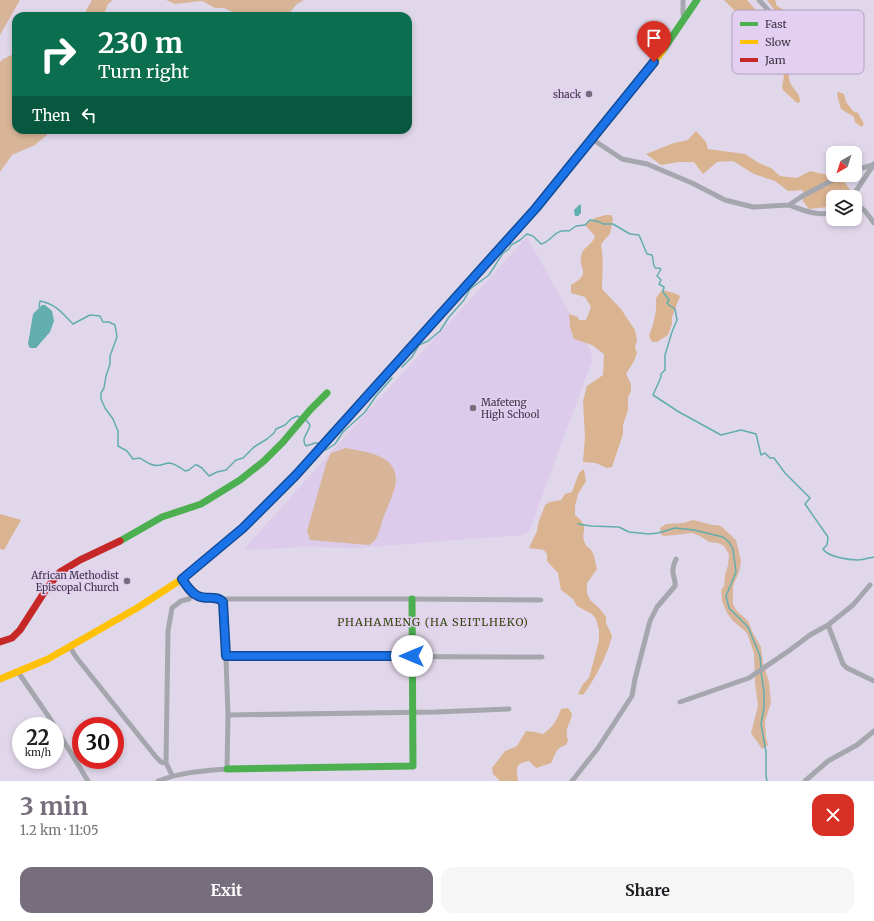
<!DOCTYPE html>
<html lang="en">
<head>
<meta charset="utf-8">
<style>
  body { margin:0; font-family:Merriweather,serif; background:#f6f6f6; color:#202124; height:100vh; display:flex; flex-direction:column; font-size:15px; white-space:nowrap }
  * { box-sizing:border-box; margin:0 }
  p { font-size:13px; color:#757577 }
  .icon { flex:none; width:22px; height:22px; fill:none; stroke:currentColor; stroke-width:2; stroke-linecap:round; stroke-linejoin:round }
  .map { position:relative; height:781px; overflow:hidden }
  .drawer { display:flex; flex-direction:column; background:#fff; flex:1 }
  .drawer>* { flex:none }
  .hud { position:absolute; left:12px; top:12px; width:400px; height:122px; border-radius:12px; box-shadow:0 2px 6px #0003; background:#0b6e4f; color:#fff; overflow:hidden }
  .needle { width:26px; rotate:219deg }
  .fabs { position:absolute; left:826px; top:146px; display:grid; gap:8px }
  .fabs a { display:grid; place-items:center; width:36px; height:36px; border-radius:8px; background:#fff; box-shadow:0 2px 6px #0003; font-size:20px }
  .speed { position:absolute; left:12px; top:717px; display:flex; gap:8px; font-size:20px; font-weight:700; text-align:center }
  .speed>* { display:grid; place-content:center; width:52px; height:52px; border-radius:50%; background:#fff; box-shadow:0 2px 6px #0003; line-height:1 }
  .speed small { font-size:10px; font-weight:400 }
  .speed .limit { border:6px solid #d22; background:#fff; color:#111 }
  .pin { position:absolute; display:grid; place-items:center; width:34px; height:34px; color:#fff; margin:-41px -17px; border-radius:50% 50% 50% 0; rotate:-45deg; box-shadow:0 0 4px #0007 }
  .pin .icon { rotate:45deg }
  .me { position:absolute; width:44px; margin:-22px; rotate:270deg; stroke-linejoin:round; filter:drop-shadow(0 0 3px #0008) }
  .turn { display:flex; align-items:center; gap:14px; height:84px; padding:0 20px; font-size:18px }
  .turn .icon { width:52px; height:52px; stroke-width:2.5 }
  .turn b { display:block; font-size:28px; line-height:34px }
  .then { display:flex; align-items:center; height:38px; padding:0 20px; background:#0003; gap:8px; font-size:15px }
  .round { display:grid; place-items:center; flex:none; width:42px; height:42px; border-radius:12px; background:#f6f6f6 }
  .headline { display:flex; align-items:center; justify-content:space-between; height:68px; padding:0 20px }
  h1 { font-size:24px; font-weight:700; line-height:30px; color:#766d7d }
  .action { display:flex; gap:8px; margin-top:auto; padding:8px 20px }
  .action a { flex:1; height:46px; border-radius:12px; background:#766d7d; color:#fff; font-size:16px; font-weight:700; line-height:46px; text-align:center }
  .action a+a { background:#f6f6f6; color:#202124 }
  .map>svg:first-child { display:block }
</style>
</head>
<body>
<div class="map">
<svg width="874" height="781" viewBox="0 0 874 781">
  <rect width="100%" height="100%" fill="#e1d7ea"/>
  <path fill="#dccbea" d="M527,237l64,115 1,9 -63,171 -6,3 -167,13 -52,-1 -57,3 -2,-2 95,-106z"/>
  <path fill="#d8b598" d="M0,0h20l-20,35z
    M92,0h21l-5,4 -5,12h-20z
    M166,0h138l-7,4 -10,12h-46l-17,-8h-9l-13,-7 -27,3z
    M16,53v77h30l1,5 -12,10 -23,10 -12,17v-110l3,-3z
    M346,448c19,4 50,6 50,32 0,9 -9,29 -13,38 -3,9 -4,22 -14,27l-59,-5 -3,-9 19,-67 5,-11z
    M693,520l20,5h5l4,2 14,13 5,21 -2,11 -6,14v18l3,6 12,11 5,12 8,14 2,16 6,19 2,21 -6,18 1,17 2,7 -6,4 -11,-16 7,-27 -3,-23 -1,-30 -7,-20 -15,-13 -5,-7 -3,-7 -2,-5 -1,-11 3,-4 1,-11 3,-10 1,-11 -5,-8 -6,-3 -9,-1 -9,-6 -8,-3 -27,3 -4,-1 -1,-7 6,-4 17,-1z"/>
  <path fill="#dab390" d="M724,0h23l7,8 8,6 3,4 4,15 3,7 7,5 16,3 2,5c-6,9 -12,23 -5,33 4,6 8,8 8,16l-3,1 -14,-13 -1,-3 2,-11 -8,-11 -1,-6 -17,-16 -16,-25z
    M767,0h8l2,6 7,4 2,4 -2,1 -3,-2 -6,-2z
    M839,92l5,2 2,8 7,9 5,2 6,11 -3,3 -6,-5 -1,-5 -13,-8c-1,-4 -4,-13 -4,-16z
    M696,131l10,11 2,7 37,5 14,9 12,5 9,8 17,2 13,-7 32,7 8,12 -9,7h-8v6l-5,4 -19,2 -6,-8v-11l-15,1 -13,-10 -21,-7 -21,-13 -16,1 -14,12 -9,-12h-16l-17,3 -15,-11 28,-11 14,-3z
    M606,215h5l2,4 -3,15 -5,5 -4,6c3,13 1,30 1,44l19,20 14,21 2,10 -2,7 2,6 -3,8 -8,13 5,10v7l-3,6v13l-5,15v9l-11,33 -5,1 -11,-5 -13,-1 2,-26 -2,-35 4,-15 16,-11 1,-21 -12,-9 -18,-6 -4,-12 -1,-13 9,3 1,3h7l5,-13 -6,-10 -14,-4v-8c23,-13 5,-16 11,-32 3,-7 11,-9 13,-17l-10,-11 10,-7z
    M662,290l12,3 6,3 -8,21v7l-4,11 -11,7h-5l-3,-6c5,-13 8,-24 7,-38z
    M584,469l2,12 -8,13 -3,12v9c17,13 4,16 10,28 1,4 4,4 6,7 4,5 4,13 6,19l-10,14v10l3,7 10,9 6,8v6l6,13c-4,18 -18,45 -29,59l-5,-1 5,-10 6,-6 10,-37v-11l-3,-11 -4,-5 -15,-8 -4,-7 -12,-9 -3,-17 -11,-12v-7l-3,-4 -15,-2 8,-17 1,-7 7,-19 5,-3 11,-2 4,-6 7,-2 7,-19z
    M0,514l21,6 -17,30 -4,-1z
    M568,708l4,6c-2,11 -8,15 -4,26l-2,5c-11,3 -10,9 -15,18l-15,5 -7,-7c-16,3 -12,8 -11,20h-18l-7,-7 -1,-6 13,-17 12,-5 9,-15 9,1 8,2c10,-7 14,-14 18,-25z"/>
  <path fill="#62adae" d="M580,204l1,2v7l-3,3h-3l-1,-6z
    M42,305h3l7,6 2,10 -4,11 -14,16h-6l-2,-4 5,-30z"/>
  <g fill="none" stroke-linecap="round" stroke-linejoin="round">
    <path stroke="#62adae" stroke-width="1.5" d="M39,307l1,-6c16,3 22,12 33,23l17,-9 10,1 3,6h6l6,3 2,12 -7,19v8l-4,12 -2,12 -3,5v6l4,9 8,11 5,12v15l9,5 6,8 7,-1c6,4 13,9 21,7 4,-1 5,-2 9,-2 5,1 11,5 15,8l4,-1 6,-5h2l5,3 7,8 8,-4 9,-2 10,-10 7,-2 11,-11 13,-8 7,-6 2,-4 9,-4 6,-6 6,-3 4,2
      M402,367l10,-10 7,-12 9,-4 12,-10 9,-14 15,-17 6,-11 19,-14 14,-22 6,-4 2,-4 9,-5 7,-6 6,2 8,8c13,-4 12,-15 28,-13l7,-5 9,-1 5,-5 10,2 3,2h10l17,10 9,1 8,19 5,1c2,4 0,11 4,13 2,0 4,0 5,1l-4,7 4,4 -2,4 5,3 -1,5 6,8 -2,3 2,2 6,4 2,11 -5,12 -7,23v15l-4,4v3l-8,18 26,17 42,23 20,-5 15,4 5,21 4,-2 5,5h4l11,15 25,25 -5,6 23,33 -1,8 -4,4c5,8 26,11 35,11 5,0 11,-2 16,-3
      M306,420l4,5c-1,8 -10,13 -4,21l9,-3h3
      M326,450l9,-6 8,-12 22,-20 11,-16 16,-18
      M578,524l13,2 28,1 10,5 20,2 9,-1 17,-5 19,2 29,7 6,5 4,7 3,23 -10,24 3,12 19,19 12,29 1,13
      M761,672l3,20v16l-3,16 5,28v24l1,5"/>
    <path stroke="#a6a7ae" stroke-width="5" d="M683,0v14l2,5
      M759,0l41,45 22,19
      M592,139l30,20 25,5 45,19 33,17 28,7 36,-2 12,-8 41,-22
      M855,170l18,-5
      M852,197l22,-33
      M855,203l10,8 9,12
      M789,205c14,5 29,12 44,7
      M222,600l2,-1h188l129,1
      M828,625l15,39 4,4 27,13
      M70,647l6,10 80,100 5,5 5,1
      M226,656l316,1
      M18,672l31,45 39,64
      M680,702l69,-24 41,-28 20,-15 18,-10 25,-20 17,-20
      M228,715l208,-3 73,-3
      M172,775l-6,-12 2,-132 4,-23 9,-7 8,-2 4,-6
      M158,781c23,-9 45,-10 69,-12l1,-54 -4,-111 -2,-4c-5,-2 -10,-2 -16,-2 -12,-1 -17,-9 -24,-19
      M572,781l26,-33 34,-52 3,-17 15,-58 7,-14 18,-21c1,-6 -3,-11 -2,-17 0,-4 2,-7 3,-10
      M805,781l23,-20 29,-16 17,-14"/>
    <path stroke="#4caf50" stroke-width="7" d="M663,50l34,-50
      M230,539l13,-11 53,-53 206,-230
      M120,541l42,-24 39,-13 39,-24 24,-19 19,-19 27,-32 17,-17
      M227,769l186,-3 -1,-167"/>
    <path stroke="#ffc107" stroke-width="7" d="M502,245l41,-46 103,-126 17,-23
      M0,679l48,-20 89,-51 45,-29 48,-40"/>
    <path stroke="#c62828" stroke-width="7" d="M0,642l12,-4 8,-8 27,-42 13,-16 20,-12 40,-19"/>
  </g>
  <g fill="none" stroke-linecap="round" stroke-linejoin="round">
    <g stroke="#114b97" stroke-width="10">
      <path id="route" d="M412,656h-186l-3,-54c-6,-7 -17,-2 -25,-6 -7,-3 -11,-10 -16,-17l61,-51 53,-53 240,-267 118,-146"/>
    </g>
    <use href="#route" stroke="#1a73e8" stroke-width="7"/>
  </g>
  <g fill="#766d7d" stroke="#e2cff2" stroke-width="1.5">
    <circle cx="589" cy="94" r="4"/>
    <circle cx="473" cy="408" r="4"/>
    <circle cx="127" cy="581" r="4"/>
  </g>
  <g text-anchor="middle" dominant-baseline="central" stroke-width="3" stroke-linejoin="round" paint-order="stroke">
    <g font-size="10" fill="#3c3442" stroke="#e2cff2" text-anchor="end">
      <text x="581" y="94">shack</text>
      <text x="481" y="402" text-anchor="start">Mafeteng<tspan x="481" dy="12">High School</tspan></text>
      <text x="119" y="575">African Methodist<tspan x="119" dy="12">Episcopal Church</tspan></text>
    </g>
    <g font-size="11" letter-spacing="1" fill="#2f4a01" stroke="#e2cff2">
      <text x="433" y="622">PHAHAMENG (HA SEITLHEKO)</text>
    </g>
  </g>
  <rect x="732" y="10" width="132" height="64" rx="6" fill="#e2cff2" stroke="#b0a0bd" stroke-width="1"/>
  <rect x="740" y="22" width="18" height="4" fill="#4caf50"/>
  <rect x="740" y="40" width="18" height="4" fill="#ffc107"/>
  <rect x="740" y="58" width="18" height="4" fill="#c62828"/>
  <g font-size="11" fill="#3c3442">
    <text x="765" y="28">Fast</text>
    <text x="765" y="46">Slow</text>
    <text x="765" y="64">Jam</text>
  </g>
</svg>
<div class="fabs">
<a><svg class="needle" viewBox="-14 -14 28 28"><path d="M0-13l5 13h-10z" fill="#e53935"/><path d="M0 13l5-13h-10z" fill="#757577"/></svg></a>
<a><svg class="icon" aria-label="layers" viewBox="0 0 24 24"><path d="M12 4l9 5-9 5-9-5zM3 14l9 5 9-5"/></svg></a>
</div>
<div class="speed"><div>22<small>km/h</small></div><div class="limit">30</div></div>
<div class="pin" style="left:654px;top:62px;background:#d93025"><svg class="icon" aria-label="arrive" viewBox="0 0 24 24"><path d="M6 21V4h12l-3 4 3 4H6"/></svg></div>
<svg class="me" style="left:412px;top:656px" viewBox="-20 -20 40 40"><circle r="19" fill="#fff"/><path d="M0-13L10 11 0 6-10 11z" fill="#1a73e8"/></svg>
<div class="hud">
<div class="turn"><svg class="icon" aria-label="right" viewBox="0 0 24 24"><path d="M7 20v-9h11M14 6l5 5-5 5"/></svg><div><b>230 m</b>Turn right</div></div>
<div class="then">Then<svg class="icon" aria-label="left" viewBox="0 0 24 24"><path d="M17 20v-9H6M10 6l-5 5 5 5"/></svg></div>
</div>
</div>
<section class="drawer">
<div class="headline"><div><h1>3 min</h1><p>1.2 km · 11:05</p></div><a class="round" style="background:#d93025;color:#fff"><svg class="icon" aria-label="close" viewBox="0 0 24 24"><path d="M6 6l12 12M18 6L6 18"/></svg></a></div>
<div class="action"><a>Exit</a><a>Share</a></div>
</section>
</body>
</html>
